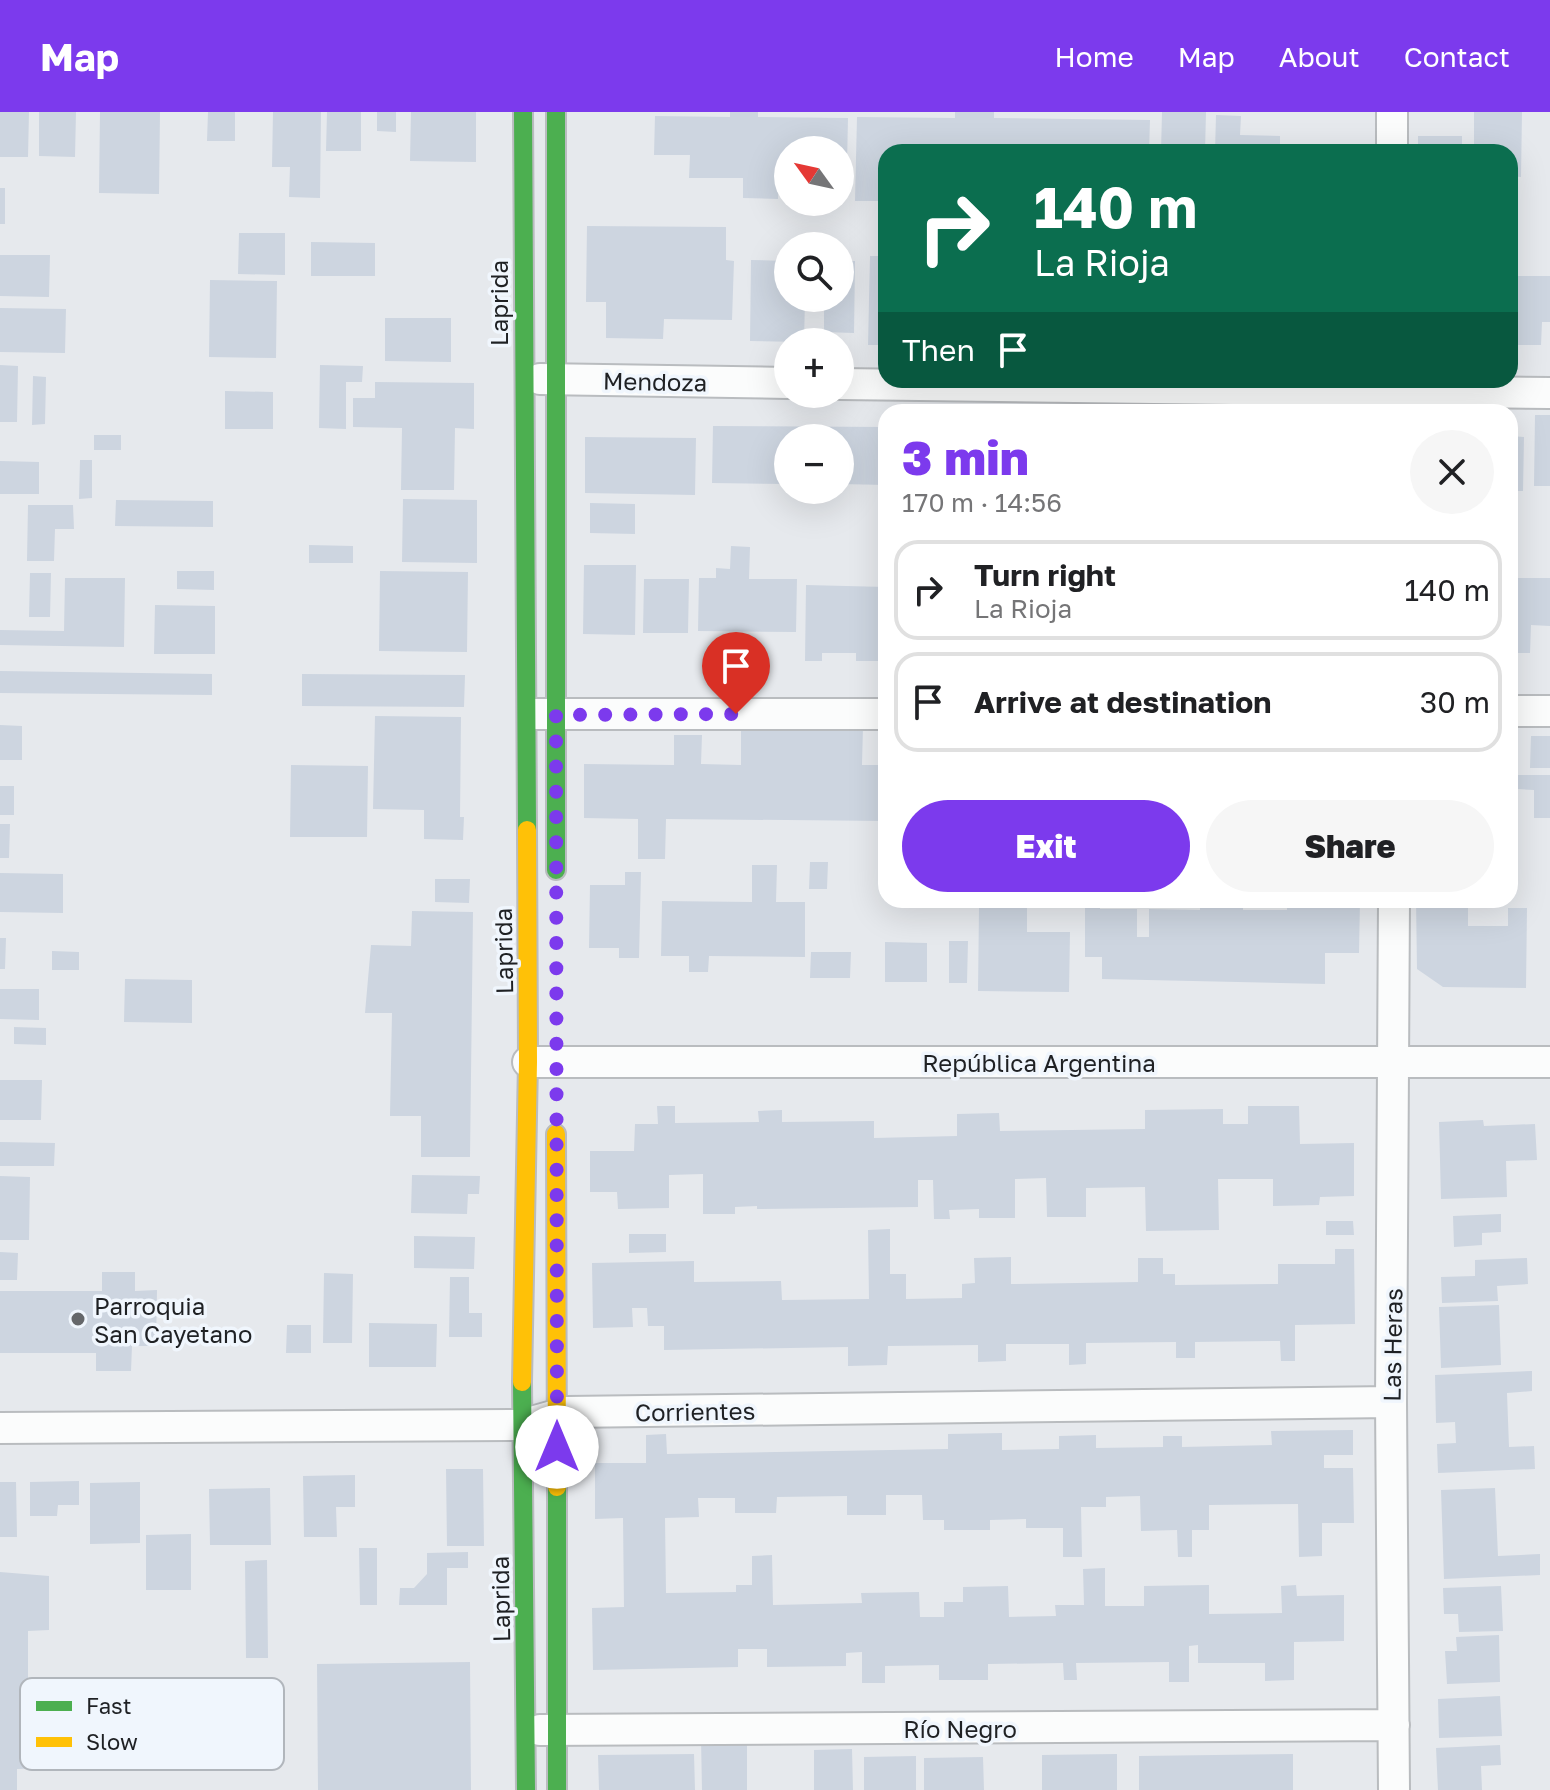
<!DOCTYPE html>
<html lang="en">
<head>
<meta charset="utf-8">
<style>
  body { margin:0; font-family:"Golos Text",sans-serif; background:#f6f6f6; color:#202124; height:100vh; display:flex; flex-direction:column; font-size:30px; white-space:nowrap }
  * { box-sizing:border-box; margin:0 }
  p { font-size:26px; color:#757577 }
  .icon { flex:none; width:44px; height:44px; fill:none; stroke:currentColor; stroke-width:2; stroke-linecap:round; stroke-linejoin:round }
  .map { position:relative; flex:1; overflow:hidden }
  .details { position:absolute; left:878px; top:292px; width:640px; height:504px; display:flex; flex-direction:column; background:#fff; border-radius:24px; box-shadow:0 8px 32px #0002 }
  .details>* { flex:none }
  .top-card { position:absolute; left:878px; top:32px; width:640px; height:244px; border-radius:24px; box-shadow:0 8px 32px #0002; background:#0b6e4f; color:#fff; overflow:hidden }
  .needle { width:52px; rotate:303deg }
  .fabs { position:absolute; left:774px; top:24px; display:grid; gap:16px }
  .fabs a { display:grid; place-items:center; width:80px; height:80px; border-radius:50%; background:#fff; box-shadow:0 8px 32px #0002; font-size:40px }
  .pin { position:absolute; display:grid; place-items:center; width:68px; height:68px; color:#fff; margin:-82px -34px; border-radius:50% 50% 50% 0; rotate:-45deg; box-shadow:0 0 8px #0007 }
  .pin .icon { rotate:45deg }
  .me { position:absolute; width:88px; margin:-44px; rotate:0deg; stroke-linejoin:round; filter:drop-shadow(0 0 6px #0008) }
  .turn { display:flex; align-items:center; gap:28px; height:168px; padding:0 24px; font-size:36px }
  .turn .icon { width:104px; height:104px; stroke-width:2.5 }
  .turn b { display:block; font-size:56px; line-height:68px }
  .then { display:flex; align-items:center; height:76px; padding:0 24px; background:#0003; gap:16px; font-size:30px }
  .round { display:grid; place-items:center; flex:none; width:84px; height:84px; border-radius:42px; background:#f6f6f6 }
  .summary { display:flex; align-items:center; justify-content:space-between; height:136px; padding:0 24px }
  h1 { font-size:48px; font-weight:800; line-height:60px; color:#7c3aed }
  .primary-button { display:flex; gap:16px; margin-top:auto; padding:16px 24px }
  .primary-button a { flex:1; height:92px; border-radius:48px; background:#7c3aed; color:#fff; font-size:32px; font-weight:800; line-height:92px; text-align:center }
  .primary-button a+a { background:#f6f6f6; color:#202124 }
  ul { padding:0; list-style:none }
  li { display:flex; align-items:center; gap:24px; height:100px; margin:0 16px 12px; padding:0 8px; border:4px solid #e0e0e0; border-radius:24px }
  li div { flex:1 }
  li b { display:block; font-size:30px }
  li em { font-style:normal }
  header { display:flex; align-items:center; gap:48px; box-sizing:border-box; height:112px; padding:0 40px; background:#7c3aed; color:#fff }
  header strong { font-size:38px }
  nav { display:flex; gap:44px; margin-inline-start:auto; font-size:28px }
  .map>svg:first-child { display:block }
</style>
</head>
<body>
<header>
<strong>Map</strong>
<nav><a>Home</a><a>Map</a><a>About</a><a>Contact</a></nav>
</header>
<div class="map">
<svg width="1550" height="1678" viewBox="0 0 1550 1678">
  <rect width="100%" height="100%" fill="#e6e9ed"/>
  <path fill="#cdd5e0" d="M0,0h29l-1,45h-28z
    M39,0h37l-1,45 -36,-1z
    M100,0h60l-1,82 -60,-1z
    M208,0h27v29h-28z
    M273,0h48l-1,86 -31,-1 1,-30h-18z
    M327,0h34v39h-35z
    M377,0h19v20l-19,-1z
    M411,0h65v50l-66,-1z
    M730,0h28v5l90,1 -1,46h-7v-14h-52v13h-9l-1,36 -35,-1v-20h-54l1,-23h-36l1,-39 75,1z
    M955,0h39v6l156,2 -1,32h-263v14h-5v35h-26l2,-84 98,1z
    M1162,0h44l-1,40h-44z
    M1474,0h48l-1,65 -11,-1v-24h-36z
    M1216,3l25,1 -1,19 40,1v16h-65z
    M1418,24h44v16h-44z
    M1283,32l57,1v7h-57z
    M0,76h5v36h-5z
    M587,114l139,1v33l8,1 -2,59 -68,-1 -1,20 -57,-1v-36h-20z
    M239,121h46v42l-47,-1z
    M311,130l64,1v33h-64z
    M0,143h50l-1,42 -49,-1z
    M870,144h16l-1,89h-17z
    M751,148l37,1v37h17l-1,44 -54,-1z
    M840,149h15l-1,72 -30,-1v-23h-13l1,-11h28z
    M1510,164h40v46h-8l-1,23h-31z
    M210,168l67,1 -1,77 -67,-1z
    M0,196l66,1 -1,44 -65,-1z
    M385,206h66v44l-66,-1z
    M0,253l18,1 -1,56h-17z
    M320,253l43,1 -1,16h-16v47l-27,-1z
    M33,264l13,1 -1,47 -13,1z
    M375,270l99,1v46l-19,-1 -1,62h-53l1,-62 -49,-1v-29h22z
    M225,279l48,1v37h-48z
    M1535,303h15v71h-16z
    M713,314l173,1v58l-46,-1v-46h-52v46l-76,-1z
    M94,323h27v15h-27z
    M1510,324l14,1 -1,54h-13z
    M585,325l111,1 -1,57 -110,-2z
    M80,348h12v38l-13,1z
    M0,349l39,1v32h-39z
    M403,387l74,1v63l-75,-1z
    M116,388l97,1v26l-98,-1z
    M590,391l45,1v30l-45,-1z
    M28,393h45l1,24h-19l-1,32h-27z
    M309,433l44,1v17h-44z
    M731,434l19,1 -1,32h48l-1,53 -98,-1 1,-53h17v-10l14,1z
    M584,453h52l-1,70 -52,-1z
    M177,459h37v19l-37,-1z
    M380,459l88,1 -1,80 -88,-1z
    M30,461h21l-1,44h-21z
    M65,466h60l-1,69 -124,-2v-15l64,1z
    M1510,466h40v48l-19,-1 -1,28h-20z
    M644,467h45l-1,54h-45z
    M806,473l80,2v74h-30v-8h-34v8h-17z
    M155,493l60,1v48h-61z
    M0,559l212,3v21l-212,-2z
    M302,562l163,1 -1,32 -162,-1z
    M375,604l86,1 -1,100h4l-1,23 -39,-1v-29l-51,-1z
    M0,613l22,1v34h-22z
    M741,614l122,1 -1,38h19v-16h5v72l-220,-2 -1,40h-27v-40l-54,-1v-54l90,1v-30h28l-1,29 40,1z
    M1531,624h19v32h-20z
    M291,653l77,1 -1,71h-77z
    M1518,663h32v43h-16v-28l-16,-1z
    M0,674h14v29h-14z
    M0,712h10l-1,34h-9z
    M810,750h18l-1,27h-18z
    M752,753h25l-1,37h29v55l-96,-1 -1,16h-19v-16h-28l1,-55 90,1z
    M625,760h16l-2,86h-20v-10h-30l1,-63h35z
    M0,761l63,1v39l-63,-1z
    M435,767h35l-1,24 -34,-1z
    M1085,788h15v9h37v28h12v-28l51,1v-10h43v10h44v-10h73l-1,53h-34v31l-223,-5v-22h-17z
    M1416,788h52v26h40v-18h19l-1,80 -83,-1 -26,-18z
    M979,796h48v24h43l-1,60 -91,-1z
    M412,799l61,1 -3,245h-49v-41h-31l2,-103h-27l6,-68 40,1z
    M0,826h6l-1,31h-5z
    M949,829h19l-1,42h-18z
    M885,830l42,1v39h-42z
    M52,839l27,1v18h-27z
    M811,840h40l-1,26h-40z
    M125,867l67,1v43l-68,-1z
    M0,877h39v31l-39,-1z
    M14,915l32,1v17l-32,-1z
    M0,968h42l-1,40h-41z
    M657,994h18v17l84,-1 -1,-11 24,-1v12l92,-1v17l83,-2v-22l42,-1 1,18 145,-2v-19l78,-1v15h25v-18h51l1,38 54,-1v53l-34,1 -1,8 -46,1v-27h-55l1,51 -73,1 -1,-44 -59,1v29h-39l-1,-39 -31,1v39h-36v-9l-30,1 1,9h-16l-1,-39h-15v27l-161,2v-3l-22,1v7h-32v-40l-34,1v33l-51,1 -1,-17h-27v-41h44l1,-27h23z
    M1483,1008l1,6 51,-2 2,36 -31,1 1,36 -66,2 -2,-77z
    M0,1030l55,1 -1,23h-54z
    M412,1063l68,1 -1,18h-11l-1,20 -56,-1z
    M0,1064l30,1 -1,63h-29z
    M1501,1102v18l-19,1v12l-28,2 -1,-31z
    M1326,1109h27l1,14h-28z
    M890,1117v45h16v25l56,-1v-14l13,-1 -1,-25 37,-1v27l127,-2v-24h25v16h12v11l103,-1v-20h57v-15h19l1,75 -60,1v36h-14l-1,-20 -85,1v16h-19v-16l-90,1v21l-17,1v-21h-63v17l-28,1v-17l-90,1 -1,19 -39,1v-19l-184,3v-24h-16l-1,-18h-15l1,19 -40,1 -1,-65 102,-2v21l87,-1 1,19 87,-1 -1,-69z
    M629,1122h37v18l-37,1z
    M414,1124l61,1 -1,32 -60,-1z
    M0,1140l18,1 -1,27h-17z
    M1527,1146l1,26 -31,2 1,15 -56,2 -1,-26 34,-1v-16z
    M102,1160h33v19l22,-1 -1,56h-24l-1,25h-35v-18h-96v-62h102z
    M324,1161l29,1 -1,69h-29z
    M450,1165h19v36h13v24h-33z
    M1499,1193l2,60 -60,3 -2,-61z
    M369,1211l68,1 -1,43h-67z
    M287,1213h24v28h-25z
    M1532,1259v20l-25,2 2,54 25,-1 1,23 -97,4 -1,-29 19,-1 -1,-21 -19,1 -1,-48z
    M1353,1318v25h-29v13h29l1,55h-32v33l-23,1 -1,-53 -89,1v25h-17v27h-14l-1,-27 -36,1 -1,-35 -34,1v10h-25l1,50h-19v-29h-37v-9l-36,1v10h-46v-10h-21l-1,-25h-36v20h-39v-19l-70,1 -1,16h-41v-15h-37l1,19 -34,1 1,75 70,-1v-7h16v-29l20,-1 1,50 89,-2 -1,-10 58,-1 1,25h24v-15h19v-15l45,-1 1,31 47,-1 -1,-11h29l-1,-36 22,-1v38h39v-20l65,-1v29l73,-1 -1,-27 15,-1 1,11 47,-1v46l-50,1v38l-29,1v-18h-67v-18l-9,1v36h-20v-20l-93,1 1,17h-13l-1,-17 -75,1v16h-49v-15l-54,1v17h-23v-31l-16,1v13l-79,1v-18h-29v18l-145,3 -1,-62 32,-1 -1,-89 -28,1v-56h51v-28l20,-1 1,20 281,-5v-15l54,-1v17l57,-1v-13l37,-1v13l67,-1v-11h19v11l90,-2 -1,-14z
    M446,1357h37l1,77h-37z
    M355,1363v32h-19l1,30h-33l-1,-61z
    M79,1369v24h-21l-1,11h-27v-34z
    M0,1370h16l1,55h-17z
    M140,1370v61l-50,1v-61z
    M270,1376l1,57h-61l-1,-56z
    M1495,1376l3,68 42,-2v21l-96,4 -3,-89z
    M191,1422v56h-45v-55z
    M359,1436h18v57h-17z
    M468,1440v16h-21v37h-48l1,-17h14l13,-14v-21z
    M267,1448l1,98h-22l-1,-97z
    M0,1460l49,4v54l-21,1v47h17l1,90 -29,1v21h-17z
    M1501,1474l2,45 -44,1 -1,-18h-14l-1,-26z
    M1499,1523l1,47 -53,2 -2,-33h12l-1,-14z
    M470,1550l1,128h-153l-1,-126z
    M1500,1584l2,40 -63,2 -1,-39z
    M747,1626v52h-45l-1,-51z
    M1500,1633l1,20 -20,1 1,24h-44l-2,-42z
    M852,1637l1,41h-39v-40z
    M694,1642l1,36h-96l-1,-35z
    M1117,1642v36h-75v-35z
    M1293,1642v36h-154v-34z
    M916,1644v34h-52v-33z
    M983,1645l1,33h-60v-32z"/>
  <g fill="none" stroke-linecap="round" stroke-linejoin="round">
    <g stroke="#b9bcbf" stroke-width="34">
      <path id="street" d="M1392,40v-40
        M540,267l248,4
        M840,272l710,9
        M1510,599h40
        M536,602h350
        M1394,788l-3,502 3,388
        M528,950h1022
        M0,1316l521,-3 46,-13 824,-10
        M540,1618l854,-5"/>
    </g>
    <g stroke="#b9bcbf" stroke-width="22">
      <path id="fast" d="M523,0l4,718
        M556,0v758
        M522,1270l4,408
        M557,1375v303"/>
    </g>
    <g stroke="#b9bcbf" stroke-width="22">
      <path id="slow" d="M556,1022l1,353
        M522,1270l6,-320 -1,-232"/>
    </g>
    <use href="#street" stroke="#fbfcfc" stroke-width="30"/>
    <use href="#fast" stroke="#4caf50" stroke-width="18"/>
    <use href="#slow" stroke="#ffc107" stroke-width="18"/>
  </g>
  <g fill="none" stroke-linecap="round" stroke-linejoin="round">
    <path stroke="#7c3aed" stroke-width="14" stroke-dasharray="0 25.2" d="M557,1335l-1,-732 180,-1"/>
  </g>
  <circle fill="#65676a" stroke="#f0f6fd" stroke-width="3" cx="78" cy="1207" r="8"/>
  <g text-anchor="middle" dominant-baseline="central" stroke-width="7" stroke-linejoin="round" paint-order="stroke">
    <g font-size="24" fill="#1f2124" stroke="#f0f6fd">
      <text transform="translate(498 191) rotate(-90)">Laprida</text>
      <text transform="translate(655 269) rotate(1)">Mendoza</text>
      <text transform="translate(503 839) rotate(-91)">Laprida</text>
      <text x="1039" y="950">República Argentina</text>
      <text transform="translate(1392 1233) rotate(-89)">Las Heras</text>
      <text transform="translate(695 1299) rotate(-1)">Corrientes</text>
      <text transform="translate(500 1487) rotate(-91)">Laprida</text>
      <text x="960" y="1616">Río Negro</text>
    </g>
    <g font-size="24" fill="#1f2124" stroke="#f0f6fd" text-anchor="start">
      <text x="94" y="1193">Parroquia<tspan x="94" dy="28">San Cayetano</tspan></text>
    </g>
  </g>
  <rect x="20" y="1566" width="264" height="92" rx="12" fill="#f0f6fd" stroke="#b1b6bc" stroke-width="2"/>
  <rect x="36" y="1589" width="36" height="10" fill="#4caf50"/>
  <rect x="36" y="1625" width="36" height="10" fill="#ffc107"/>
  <g font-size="22" fill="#1f2124">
    <text x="86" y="1602">Fast</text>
    <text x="86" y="1638">Slow</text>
  </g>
</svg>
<div class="fabs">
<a><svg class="needle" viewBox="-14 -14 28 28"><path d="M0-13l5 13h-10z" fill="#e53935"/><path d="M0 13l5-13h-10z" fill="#757577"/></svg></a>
<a><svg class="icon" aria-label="search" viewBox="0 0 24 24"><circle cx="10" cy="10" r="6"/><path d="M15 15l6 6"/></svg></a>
<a>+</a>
<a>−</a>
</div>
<div class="pin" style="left:736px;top:602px;background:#d93025"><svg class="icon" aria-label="arrive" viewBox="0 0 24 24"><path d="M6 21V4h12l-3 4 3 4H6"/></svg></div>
<svg class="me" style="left:557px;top:1335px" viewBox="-20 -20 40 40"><circle r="19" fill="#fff"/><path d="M0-13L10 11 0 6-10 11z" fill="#7c3aed"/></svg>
<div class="top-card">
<div class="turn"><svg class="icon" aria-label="right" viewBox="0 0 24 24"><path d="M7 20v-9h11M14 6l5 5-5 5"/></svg><div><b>140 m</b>La Rioja</div></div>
<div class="then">Then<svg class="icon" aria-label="arrive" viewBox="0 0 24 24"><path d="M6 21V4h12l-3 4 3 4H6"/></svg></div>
</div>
<section class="details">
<div class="summary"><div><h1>3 min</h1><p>170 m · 14:56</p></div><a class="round"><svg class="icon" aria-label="close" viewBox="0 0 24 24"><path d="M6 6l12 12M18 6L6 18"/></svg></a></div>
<ul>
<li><svg class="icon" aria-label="right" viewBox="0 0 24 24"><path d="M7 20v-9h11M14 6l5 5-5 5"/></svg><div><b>Turn right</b><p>La Rioja</p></div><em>140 m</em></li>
<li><svg class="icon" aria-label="arrive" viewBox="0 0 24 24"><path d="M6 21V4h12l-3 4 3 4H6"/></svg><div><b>Arrive at destination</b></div><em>30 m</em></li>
</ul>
<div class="primary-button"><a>Exit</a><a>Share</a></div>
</section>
</div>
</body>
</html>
